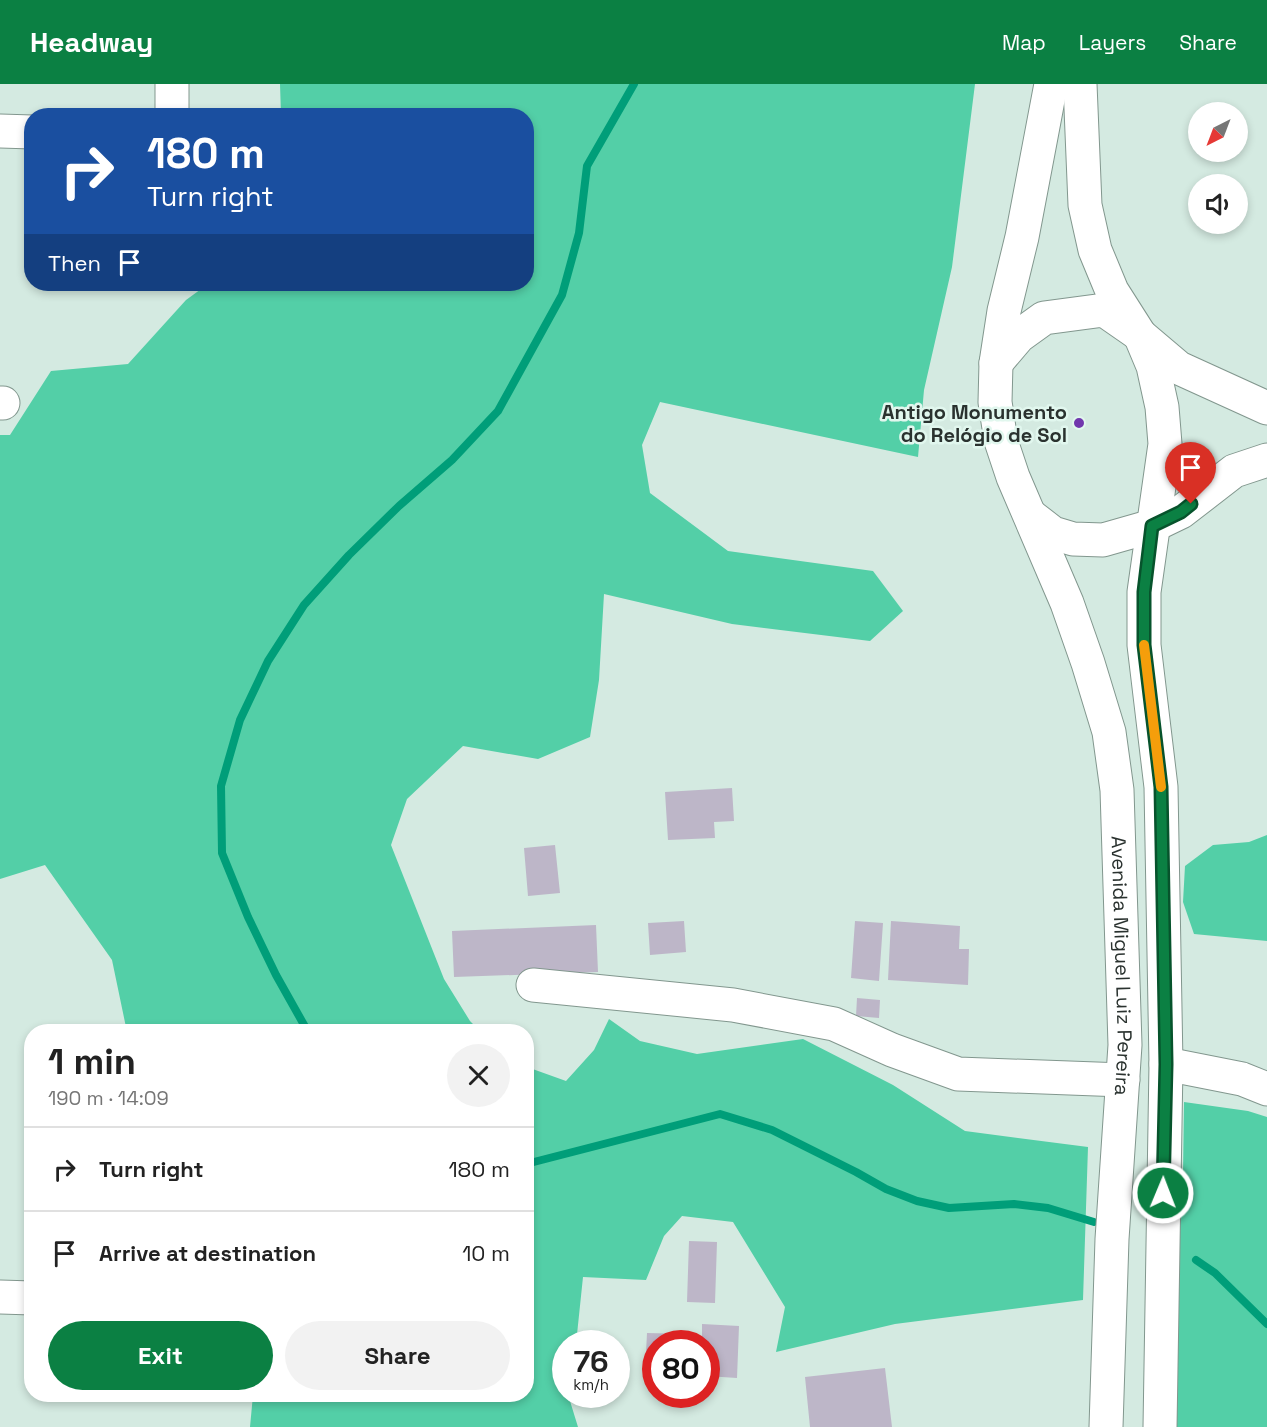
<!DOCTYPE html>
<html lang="en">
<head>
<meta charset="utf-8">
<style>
  body { margin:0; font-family:"Space Grotesk",sans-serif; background:#f2f2f2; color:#222; height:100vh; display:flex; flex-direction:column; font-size:22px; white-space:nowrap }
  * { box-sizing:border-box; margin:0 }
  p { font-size:20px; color:#767676 }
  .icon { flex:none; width:33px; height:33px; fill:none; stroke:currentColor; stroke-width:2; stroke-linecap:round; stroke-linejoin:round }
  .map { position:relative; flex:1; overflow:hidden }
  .panel { position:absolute; left:24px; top:940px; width:510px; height:378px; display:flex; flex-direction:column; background:#fff; border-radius:24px; box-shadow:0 3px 9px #0003 }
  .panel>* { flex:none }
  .banner { position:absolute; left:24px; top:24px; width:510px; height:183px; border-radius:24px; box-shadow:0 3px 9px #0003; background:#1a4fa0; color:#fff; overflow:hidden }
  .needle { width:39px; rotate:222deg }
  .buttons { position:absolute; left:1188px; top:18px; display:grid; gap:12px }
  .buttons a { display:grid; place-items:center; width:60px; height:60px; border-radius:50%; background:#fff; box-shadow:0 3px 9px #0003; font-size:30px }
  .speed { position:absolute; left:552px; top:1246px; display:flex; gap:12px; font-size:30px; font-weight:700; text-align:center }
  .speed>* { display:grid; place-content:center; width:78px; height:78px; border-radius:50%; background:#fff; box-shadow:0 3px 9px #0003; line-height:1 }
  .speed small { font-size:15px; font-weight:400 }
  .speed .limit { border:9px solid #d22; background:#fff; color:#111 }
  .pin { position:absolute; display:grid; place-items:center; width:51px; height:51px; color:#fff; margin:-62px -26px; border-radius:50% 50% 50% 0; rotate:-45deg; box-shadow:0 0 6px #0007 }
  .pin .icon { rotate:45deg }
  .me { position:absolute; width:66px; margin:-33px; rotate:1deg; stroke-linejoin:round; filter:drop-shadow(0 0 4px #0008) }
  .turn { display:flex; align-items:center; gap:21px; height:126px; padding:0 24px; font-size:27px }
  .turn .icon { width:78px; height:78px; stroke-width:2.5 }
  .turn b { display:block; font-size:42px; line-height:51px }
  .then { display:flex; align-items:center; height:57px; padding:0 24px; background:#0003; gap:12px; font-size:22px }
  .round { display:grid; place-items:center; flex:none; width:63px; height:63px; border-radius:32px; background:#f2f2f2 }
  .overview { display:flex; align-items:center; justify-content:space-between; height:102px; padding:0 24px }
  h1 { font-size:36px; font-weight:700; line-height:45px }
  .action { display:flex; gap:12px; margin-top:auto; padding:12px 24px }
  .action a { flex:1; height:69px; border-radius:36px; background:#0b8043; color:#fff; font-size:24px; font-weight:700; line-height:69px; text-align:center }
  .action a+a { background:#f2f2f2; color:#222 }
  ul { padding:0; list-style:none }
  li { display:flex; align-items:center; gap:18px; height:84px; padding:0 24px; border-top:2px solid #e0e0e0 }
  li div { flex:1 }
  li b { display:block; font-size:22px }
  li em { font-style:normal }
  header { display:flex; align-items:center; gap:36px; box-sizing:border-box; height:84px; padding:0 30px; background:#0b8043; color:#fff }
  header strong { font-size:28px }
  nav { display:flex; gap:33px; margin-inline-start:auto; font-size:21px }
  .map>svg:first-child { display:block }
</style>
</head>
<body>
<header>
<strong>Headway</strong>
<nav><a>Map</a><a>Layers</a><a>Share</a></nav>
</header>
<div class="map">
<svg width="1267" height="1343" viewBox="0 0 1267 1343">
  <rect width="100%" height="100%" fill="#d4eae1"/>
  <path fill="#53cfa7" d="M280,0h695l-23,183 -28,123 -6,67 -258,-55 -18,43 8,48 78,58 145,20 30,40 -33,30 -138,-17 -128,-30 -5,86 -9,57 -52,22 -75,-13 -56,53 -16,46 53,134 26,42 11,11h-354l-15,-72 -67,-95 -45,14v-444h10l41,-64 77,-7 58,-64 22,-16h318v-168l-245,-1z
    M1267,751v106l-73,-7 -11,-32 2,-36 28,-21 36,-3z
    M609,935l31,22 57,13 106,-15 90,46 72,46 123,16 -5,153 -188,24 -119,28 9,-45 -52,-85 -51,-6 -18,20 -18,44 -63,-3 -7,67h-10v51h4v6l8,26h-328l3,-32h273l1,-328 39,14 28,-31z
    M1184,1018l64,9 19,6v310h-95l1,-149 10,-104z"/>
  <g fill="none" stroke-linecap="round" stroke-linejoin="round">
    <path stroke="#009e79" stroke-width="8" d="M308,948l-32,-57 -28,-58 -26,-64 -1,-67 19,-66 28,-59 36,-56 45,-50 50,-49 53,-46 46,-49 64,-116 17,-62 8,-67 47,-82
      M526,1080l194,-50 52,16 84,42 30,17 31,12 32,7 65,-4 34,4 46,14
      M1196,1176l19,13 52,51"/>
  </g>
  <path fill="#bdb6c8" d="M732,704l2,33 -20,1 1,16 -47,2 -3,-48z
    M555,761l5,48 -32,3 -4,-48z
    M684,837l2,31 -36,3 -2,-32z
    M855,837l28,2 -4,58 -28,-3z
    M891,837l69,5 -1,23h10l-1,36 -80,-5z
    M596,841l2,47 -144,5 -2,-46z
    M857,914l23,2 -1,18 -23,-2z
    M689,1157l28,1 -2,61 -28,-1z
    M702,1240l37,2 -2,52 -31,-2v-32h-4z
    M647,1249l40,1 -1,10h-30v29l-11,-1z
    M885,1284l7,59h-82l-5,-50z"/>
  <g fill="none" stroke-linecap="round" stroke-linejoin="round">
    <g stroke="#82978e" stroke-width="35">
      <path id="minor" d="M172,32v-32
        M0,47l32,1
        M0,319h3
        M533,901l200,20 101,19 58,26 66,24 165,6
        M1166,980l76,15 25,10
        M0,1213l32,1"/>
    </g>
    <g stroke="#82978e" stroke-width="35">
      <g id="highway">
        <path id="s1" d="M1051,0l-29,153 -18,74 -8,52 -1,39 6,39 12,36 54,126 21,60 21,69 8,58 8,255 -13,194 -6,188"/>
        <path d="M1080,0l5,121 10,45 17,41 28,44 13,31 9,41 3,37 -21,148v53l17,142 5,277 -6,363"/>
        <path d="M996,279l23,-27 25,-18 60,-8 36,25 39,33 88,40"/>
        <path d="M1031,432l22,17 20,6 30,1 49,-14 29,-14 53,-41 33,-11"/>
      </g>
    </g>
    <use href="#minor" stroke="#fff" stroke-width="33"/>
    <use href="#highway" stroke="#fff" stroke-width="33"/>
  </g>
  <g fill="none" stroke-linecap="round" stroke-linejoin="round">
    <g stroke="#07532c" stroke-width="15">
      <path id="route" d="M1163,1109l3,-129 -5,-277 -17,-142v-53l8,-66 29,-14 10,-8"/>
    </g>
    <use href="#route" stroke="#0b8043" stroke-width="10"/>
    <path stroke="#f59e0b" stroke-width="10" d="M1144,561l17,142"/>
  </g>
  <circle fill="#7137ad" stroke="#e1f7ee" stroke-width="2" cx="1079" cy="339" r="6"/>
  <g text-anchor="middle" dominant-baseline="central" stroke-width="5" stroke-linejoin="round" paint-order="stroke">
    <g font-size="20" font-weight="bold" fill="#2a322f" stroke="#e1f7ee" text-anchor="end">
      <text x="1067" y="328">Antigo Monumento<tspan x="1067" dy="23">do Relógio de Sol</tspan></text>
    </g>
    <g font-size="20" fill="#2a322f" stroke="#e1f7ee">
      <text stroke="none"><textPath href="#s1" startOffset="908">Avenida Miguel Luiz Pereira</textPath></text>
    </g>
  </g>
</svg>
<div class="buttons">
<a><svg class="needle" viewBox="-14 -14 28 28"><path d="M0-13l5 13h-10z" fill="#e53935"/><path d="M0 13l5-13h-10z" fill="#767676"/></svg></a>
<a><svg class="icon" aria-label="sound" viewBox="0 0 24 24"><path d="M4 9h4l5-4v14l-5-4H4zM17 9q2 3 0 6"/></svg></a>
</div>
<div class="speed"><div>76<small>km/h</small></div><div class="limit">80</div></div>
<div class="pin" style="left:1191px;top:420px;background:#d93025"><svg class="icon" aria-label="arrive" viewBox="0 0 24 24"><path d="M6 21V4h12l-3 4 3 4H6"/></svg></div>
<svg class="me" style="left:1163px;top:1109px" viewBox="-20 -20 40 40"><circle r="17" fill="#0b8043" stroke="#fff" stroke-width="3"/><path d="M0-11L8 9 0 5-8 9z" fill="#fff"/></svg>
<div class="banner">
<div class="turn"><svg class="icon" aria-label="right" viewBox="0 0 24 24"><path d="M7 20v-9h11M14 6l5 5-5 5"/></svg><div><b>180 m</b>Turn right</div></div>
<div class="then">Then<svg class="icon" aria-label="arrive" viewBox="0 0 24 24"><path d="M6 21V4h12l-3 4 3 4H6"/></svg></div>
</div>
<section class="panel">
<div class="overview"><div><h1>1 min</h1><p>190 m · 14:09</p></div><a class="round"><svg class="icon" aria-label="close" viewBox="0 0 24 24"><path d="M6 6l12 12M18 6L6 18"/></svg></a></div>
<ul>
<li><svg class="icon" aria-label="right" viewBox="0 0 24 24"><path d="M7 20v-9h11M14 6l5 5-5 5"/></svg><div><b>Turn right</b></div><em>180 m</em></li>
<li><svg class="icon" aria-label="arrive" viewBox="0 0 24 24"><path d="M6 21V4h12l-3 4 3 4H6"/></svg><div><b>Arrive at destination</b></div><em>10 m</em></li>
</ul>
<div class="action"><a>Exit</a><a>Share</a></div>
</section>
</div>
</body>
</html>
